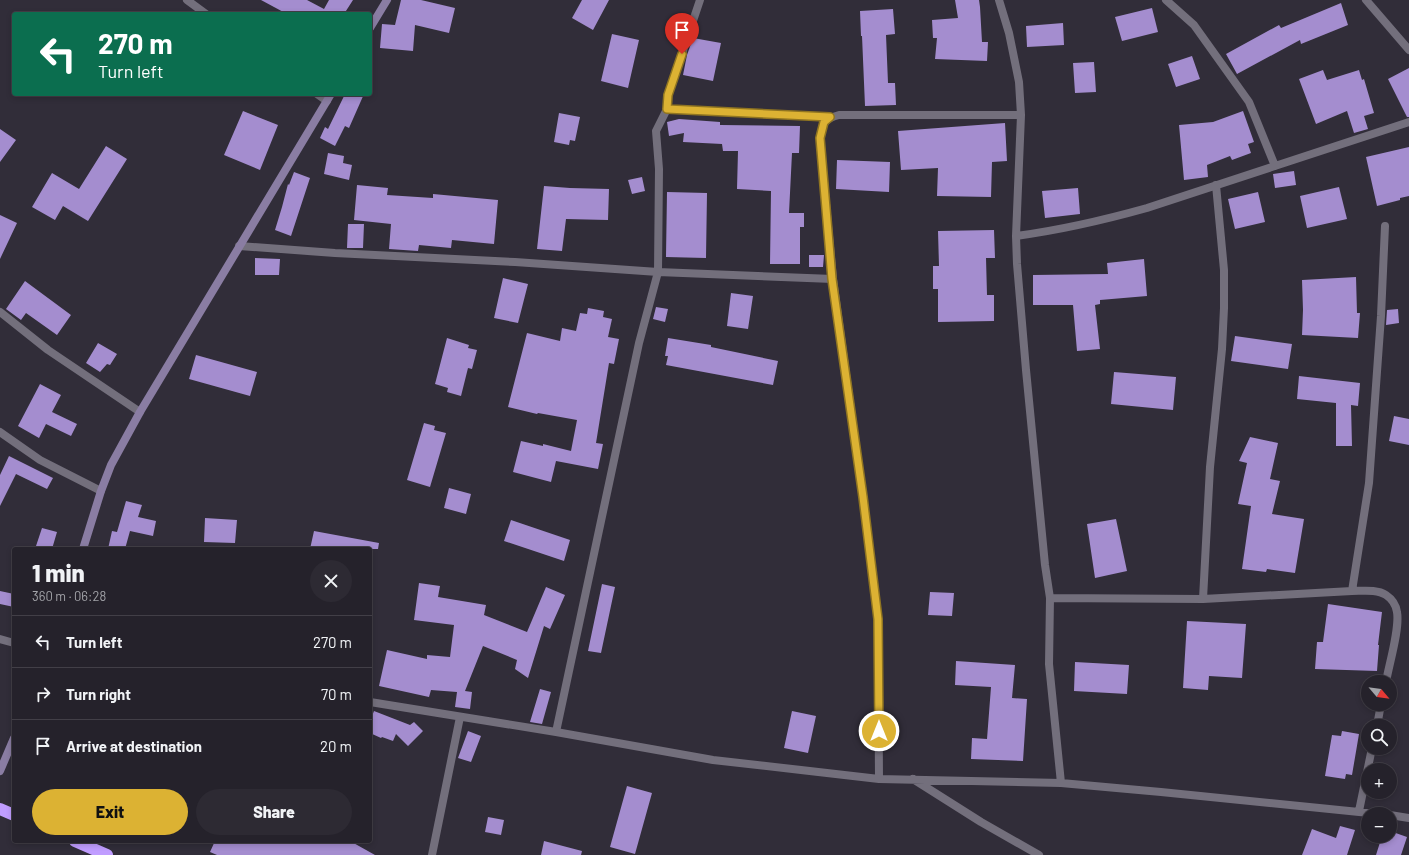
<!DOCTYPE html>
<html lang="en">
<head>
<meta charset="utf-8">
<style>
  body { margin:0; font-family:Barlow,sans-serif; background:#2d2a33; color:#f1f3f6; height:100vh; display:flex; flex-direction:column; font-size:15px; white-space:nowrap }
  * { box-sizing:border-box; margin:0 }
  p { font-size:13px; color:#a3a4a9 }
  .icon { flex:none; width:22px; height:22px; fill:none; stroke:currentColor; stroke-width:2; stroke-linecap:round; stroke-linejoin:round }
  .map { position:relative; flex:1; overflow:hidden }
  .drawer { position:absolute; left:12px; top:547px; width:360px; height:296px; display:flex; flex-direction:column; background:#25222b; border-radius:4px; box-shadow:0 2px 6px #0003,0 0 0 1px #423f47 }
  .drawer>* { flex:none }
  .top-card { position:absolute; left:12px; top:12px; width:360px; height:84px; border-radius:4px; box-shadow:0 2px 6px #0003,0 0 0 1px #423f47; background:#0b6e4f; color:#fff; overflow:hidden }
  .needle { width:26px; rotate:119deg }
  .fabs { position:absolute; left:1361px; top:675px; display:grid; gap:8px }
  .fabs a { display:grid; place-items:center; width:36px; height:36px; border-radius:50%; background:#25222b; box-shadow:0 2px 6px #0003,0 0 0 1px #423f47; font-size:20px }
  .pin { position:absolute; display:grid; place-items:center; width:34px; height:34px; color:#fff; margin:-41px -17px; border-radius:50% 50% 50% 0; rotate:-45deg; box-shadow:0 0 4px #0007 }
  .pin .icon { rotate:45deg }
  .me { position:absolute; width:44px; margin:-22px; rotate:0deg; stroke-linejoin:round; filter:drop-shadow(0 0 3px #0008) }
  .turn { display:flex; align-items:center; gap:14px; height:84px; padding:0 20px; font-size:18px }
  .turn .icon { width:52px; height:52px; stroke-width:2.5 }
  .turn b { display:block; font-size:28px; line-height:34px }
  .round { display:grid; place-items:center; flex:none; width:42px; height:42px; border-radius:21px; background:#2d2a33 }
  .head { display:flex; align-items:center; justify-content:space-between; height:68px; padding:0 20px }
  h1 { font-size:24px; font-weight:800; line-height:30px }
  .action { display:flex; gap:8px; margin-top:auto; padding:8px 20px }
  .action a { flex:1; height:46px; border-radius:24px; background:#dcb233; color:#111; font-size:16px; font-weight:800; line-height:46px; text-align:center }
  .action a+a { background:#2d2a33; color:#f1f3f6 }
  ul { padding:0; list-style:none }
  li { display:flex; align-items:center; gap:12px; height:52px; padding:0 20px; border-top:1px solid #423f47 }
  li div { flex:1 }
  li b { display:block; font-size:15px }
  li em { font-style:normal }
  .map>svg:first-child { display:block }
</style>
</head>
<body>
<div class="map">
<svg width="1409" height="855" viewBox="0 0 1409 855">
  <rect width="100%" height="100%" fill="#312d39"/>
  <path fill="#a48dcf" d="M261,0h46l17,9 5,-9h24l-9,14h-57z
    M401,0h20l34,8 -6,25 -34,-8 -2,26 -33,-3 2,-24 13,1z
    M582,0h27l-16,30 -21,-12z
    M955,0h24l1,7 2,35h6l-1,19 -52,-2 2,-21h-4l-1,-18 26,-2z
    M1341,3l7,22 -47,19 -1,-4 -63,34 -11,-20 53,-29 2,3z
    M1152,8l6,24 -36,9 -7,-24z
    M893,9l2,25 -9,1 2,48h7l1,22 -31,1 -3,-70h-1l-1,-25z
    M1063,23l1,22 -37,2 -1,-21z
    M612,34l27,6 -11,48 -27,-7z
    M693,38l28,5 -8,38 -30,-6 4,-20z
    M1192,56l8,23 -24,8 -8,-23z
    M1094,62l2,30 -21,1 -2,-30z
    M1409,68v49h-2l-19,-38z
    M1323,70l4,10 32,-10 3,10 2,-1 10,34 -10,3 4,13 -14,4 -7,-22 -31,13 -17,-45z
    M345,94h19l-15,34 -4,-2 -10,20 -15,-8 5,-11 3,2z
    M243,111l35,14 -18,45 -36,-15z
    M1243,111l11,31 -6,2 3,9 -19,7 -2,-4 -23,9 1,12 -24,3 -5,-55 34,-3z
    M559,113l21,4 -5,24 -5,-1 -1,5 -15,-3z
    M679,119l41,3v3l80,1 -1,27h-7l-3,60h15v14h-4v37h-30l1,-73 -34,-2 1,-38h-15l-1,-7 -39,-2 1,-9 -15,3 -2,-14z
    M1005,123l2,38 -15,1 -1,35 -54,-1 1,-28 -37,2 -3,-39z
    M0,129l16,11 -16,22z
    M106,146l21,13 -39,62 -25,-15 -8,14 -23,-13 20,-34 27,16z
    M1409,147v49l-9,2v2l-23,6 -11,-49z
    M328,153l16,3 -1,7 9,2 -3,15 -25,-6z
    M837,160l53,2 -1,30 -53,-3z
    M1294,171l2,14 -21,3 -2,-14z
    M294,172l16,6 -19,58 -16,-6 7,-23 6,-23 1,1z
    M642,177l3,14 -13,3 -4,-14z
    M357,185l31,3 -1,7 46,3v-4l65,6 -4,44 -42,-4 -1,8 -32,-3 -1,6 -29,-2 2,-25 -37,-4z
    M544,186l26,2 39,1 -1,31 -42,-1 -4,32 -25,-2z
    M1339,187l8,32 -40,9 -7,-32z
    M1078,188l2,26 -35,4 -3,-27z
    M667,192l40,1 -1,65 -40,-1z
    M1258,192l7,30 -30,7 -7,-30z
    M0,215l17,8 -17,36z
    M348,224h16l-1,24h-16z
    M994,230l1,28h-9l1,37h7v26l-56,1v-33h-5v-23h6l-1,-35z
    M809,255h15l-1,12h-14z
    M255,258l25,1 -1,16h-24z
    M1144,259l3,37 -47,4v4l-5,1 5,44 -23,2 -4,-46h-40v-30l75,-1 -1,-11z
    M1356,277l1,36h3l-2,25 -56,-3 1,-25 -1,-30z
    M503,278l25,6 -10,39 -24,-5z
    M25,281l46,34 -14,20 -31,-22 -5,7 -15,-11z
    M731,293l22,3 -5,33 -21,-3z
    M656,307l12,2 -3,13 -12,-3z
    M588,308l16,3 -1,6 9,2 -4,18 11,2 -5,25 -5,-1 -13,80 7,1 -5,25 -42,-8 -5,21 -38,-10 8,-31 22,5v-2l28,7 6,-31 -39,-7 -1,1 -29,-7 19,-74 33,8 2,-13 14,3 4,-18 7,1z
    M1398,309l1,14 -13,2 1,-15z
    M1235,336l57,8 -4,25 -57,-8z
    M447,338l22,7 -1,3 9,2 -5,19 -4,-1 -7,28 -14,-4 1,-4 -13,-4z
    M668,338l43,7v2l67,14 -5,24 -107,-20 2,-9h-3z
    M98,343l19,11 -7,11 -3,-1 -7,8 -14,-9z
    M196,355l61,17 -7,24 -61,-17z
    M1114,372l62,5 -3,33 -62,-6z
    M1299,376l61,7 -2,23 -7,-1 1,41h-16v-43l-39,-4z
    M40,384l21,11 -9,17 25,12 -6,12 -25,-12 -7,14 -21,-12z
    M1394,416l15,3v26l-20,-4z
    M424,423l11,3 -1,4 12,3 -16,54 -23,-7z
    M1250,437l28,6 -8,36 10,2 -8,33 32,5 -9,54 -28,-4 -1,3 -24,-3 9,-63 -13,-2 9,-41 -8,-2z
    M9,456l44,22 -6,11 -31,-15 -16,32v-31z
    M449,488l22,6 -5,20 -22,-6z
    M126,501l16,4 -4,12 18,4 -3,15 -23,-5 -5,18h-17l4,-18 5,1z
    M205,518l32,2 -2,23 -31,-1z
    M1116,519l11,52 -32,7 -8,-54z
    M511,520l59,20 -6,21 -60,-20z
    M42,528l15,4 -5,17h-17z
    M314,531l65,12 -1,6h-68z
    M419,583l21,3 -2,11 48,8 -2,10 43,17 19,-45 19,8 -15,34 -6,-3 -16,52 -13,-9 2,-9 -34,-14 -18,45 7,1 -2,17 -15,-2 2,-15 -26,-2 -2,7 -50,-11 8,-36 40,9v-4l23,2 4,-32 -40,-5z
    M602,584l13,3 -14,66 -13,-2z
    M0,591l14,3v13l-14,-3z
    M930,592l24,1 -2,23 -24,-1z
    M1328,604l54,8 -4,33h1l-2,26 -62,-2 2,-27h6z
    M1187,621l59,3 -4,54 -33,-2 -1,14 -25,-2z
    M956,661l59,4 -3,33 15,1 -4,62 -52,-2 1,-21 15,1 4,-52 -36,-2z
    M1075,662l54,3 -2,29 -53,-3z
    M540,689l11,3 -9,32 -12,-2z
    M374,711l36,14 4,-3 9,9 -15,15 -12,-12 -3,7 -11,-4 -1,1 -11,-5v-12z
    M792,711l24,5 -8,37 -24,-5z
    M468,731l13,5 -10,26 -13,-4z
    M1342,731l17,3 -7,41 -6,-1 -1,5 -20,-3 7,-41 9,1z
    M627,786l25,7 -17,61 -25,-7z
    M488,817l16,3 -3,15 -16,-3z
    M1340,826l15,4 -8,25h-45l10,-26 24,9z
    M1390,831l17,6 -6,18h-25l6,-19h8z
    M215,841h135l25,14h-158l-7,-3z
    M544,841l38,10 -1,4h-40z"/>
  <g fill="none" stroke-linecap="round" stroke-linejoin="round">
    <path stroke="#736f7c" stroke-width="8" d="M187,0l19,14
      M999,0l10,33 10,49 2,33 -5,121
      M1166,0l28,25 55,77 26,64
      M1366,0l43,50
      M317,94l10,7
      M667,109l163,8
      M239,246l96,7 180,9 143,10 175,7 30,218 15,122 1,160
      M833,279l-13,-141c3,-15 4,-19 19,-23h182
      M0,312l48,38 92,62
      M0,432l40,28 61,31
      M1352,591l17,-108 12,-167 4,-90
      M1050,598l153,1 149,-8c11,0 25,-2 34,4 6,4 10,10 11,17 3,17 -8,52 -11,70
      M1203,599l7,-132 12,-118 2,-41v-38l-8,-85
      M0,639l14,4
      M370,702l186,30 157,28 88,10 78,9 182,4 100,9 218,22
      M1377,726l4,-22
      M556,732l83,-389 19,-71 1,-103 -3,-38 11,-22 1,-14 32,-95
      M913,779l68,43 58,33
      M1061,783l-12,-119 1,-66 -5,-33 -19,-195 -9,-106 -1,-28c45,-6 88,-16 131,-28l262,-86
      M1359,811l13,-63
      M1390,815l19,3
      M432,855l28,-138"/>
    <path stroke="#8a7da3" stroke-width="8" d="M370,28l17,-28
      M83,549l18,-58 10,-26 29,-53 191,-318
      M0,771l14,-33"/>
    <path stroke="#c09dff" stroke-width="12" d="M0,809l14,6
      M75,841l32,14"/>
  </g>
  <g fill="none" stroke-linecap="round" stroke-linejoin="round">
    <g stroke="#8f7421" stroke-width="10">
      <path id="route" d="M682,54l-14,41 -1,14 163,8 -6,5 -4,16 12,141 31,218 15,122 1,112"/>
    </g>
    <use href="#route" stroke="#dcb233" stroke-width="7"/>
  </g>
</svg>
<div class="fabs">
<a><svg class="needle" viewBox="-14 -14 28 28"><path d="M0-13l5 13h-10z" fill="#e53935"/><path d="M0 13l5-13h-10z" fill="#a3a4a9"/></svg></a>
<a><svg class="icon" aria-label="search" viewBox="0 0 24 24"><circle cx="10" cy="10" r="6"/><path d="M15 15l6 6"/></svg></a>
<a>+</a>
<a>−</a>
</div>
<div class="pin" style="left:682px;top:54px;background:#d93025"><svg class="icon" aria-label="arrive" viewBox="0 0 24 24"><path d="M6 21V4h12l-3 4 3 4H6"/></svg></div>
<svg class="me" style="left:879px;top:731px" viewBox="-20 -20 40 40"><circle r="17" fill="#dcb233" stroke="#fff" stroke-width="3"/><path d="M0-11L8 9 0 5-8 9z" fill="#fff"/></svg>
<div class="top-card">
<div class="turn"><svg class="icon" aria-label="left" viewBox="0 0 24 24"><path d="M17 20v-9H6M10 6l-5 5 5 5"/></svg><div><b>270 m</b>Turn left</div></div>
</div>
<section class="drawer">
<div class="head"><div><h1>1 min</h1><p>360 m · 06:28</p></div><a class="round"><svg class="icon" aria-label="close" viewBox="0 0 24 24"><path d="M6 6l12 12M18 6L6 18"/></svg></a></div>
<ul>
<li><svg class="icon" aria-label="left" viewBox="0 0 24 24"><path d="M17 20v-9H6M10 6l-5 5 5 5"/></svg><div><b>Turn left</b></div><em>270 m</em></li>
<li><svg class="icon" aria-label="right" viewBox="0 0 24 24"><path d="M7 20v-9h11M14 6l5 5-5 5"/></svg><div><b>Turn right</b></div><em>70 m</em></li>
<li><svg class="icon" aria-label="arrive" viewBox="0 0 24 24"><path d="M6 21V4h12l-3 4 3 4H6"/></svg><div><b>Arrive at destination</b></div><em>20 m</em></li>
</ul>
<div class="action"><a>Exit</a><a>Share</a></div>
</section>
</div>
</body>
</html>
